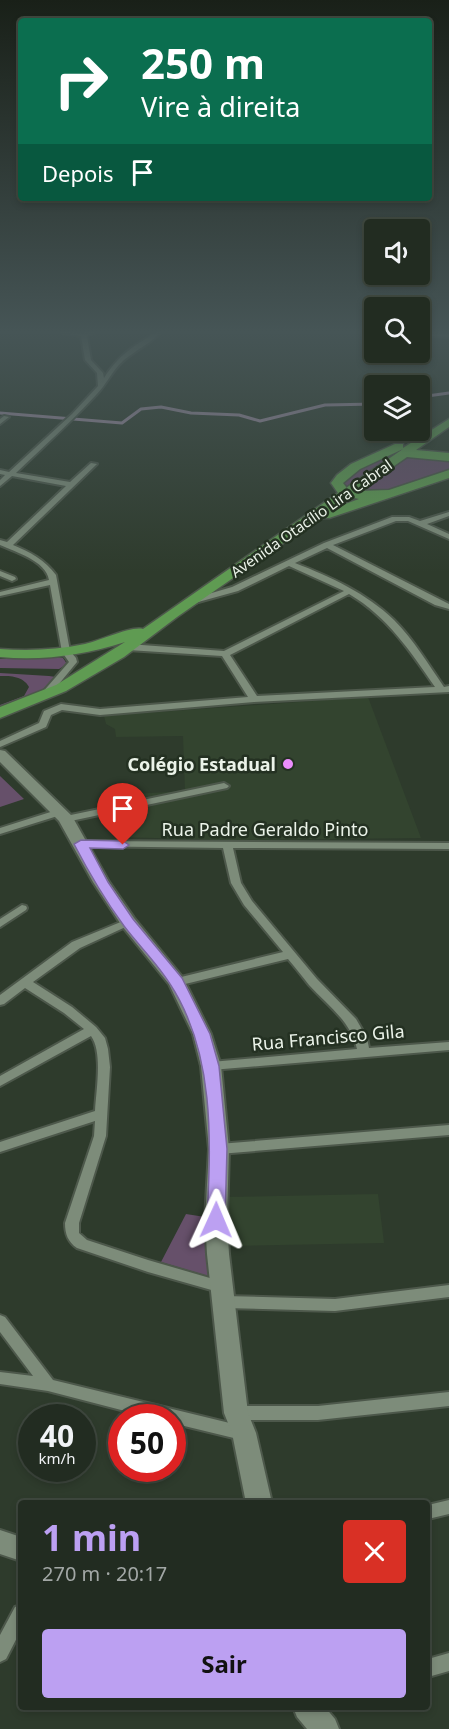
<!DOCTYPE html>
<html lang="pt">
<head>
<meta charset="utf-8">
<style>
  body { margin:0; font-family:"Noto Sans",sans-serif; background:#2a342a; color:#f1f3f6; height:100vh; display:flex; flex-direction:column; font-size:22px; white-space:nowrap }
  * { box-sizing:border-box; margin:0 }
  p { font-size:20px; color:#a2a7a5 }
  .icon { flex:none; width:33px; height:33px; fill:none; stroke:currentColor; stroke-width:2; stroke-linecap:round; stroke-linejoin:round }
  .map { position:relative; flex:1; overflow:hidden }
  .sheet { position:absolute; left:18px; top:1500px; width:412px; height:210px; display:flex; flex-direction:column; background:#222c21; border-radius:6px; box-shadow:0 3px 9px #0003,0 0 0 2px #3f483f }
  .sheet>* { flex:none }
  .banner { position:absolute; left:18px; top:18px; width:414px; height:183px; border-radius:6px; box-shadow:0 3px 9px #0003,0 0 0 2px #3f483f; background:#0b6e4f; color:#fff; overflow:hidden }
  .buttons { position:absolute; left:364px; top:219px; display:grid; gap:12px }
  .buttons a { display:grid; place-items:center; width:66px; height:66px; border-radius:6px; background:#222c21; box-shadow:0 3px 9px #0003,0 0 0 2px #3f483f; font-size:30px }
  .speed { position:absolute; left:18px; top:1404px; display:flex; gap:12px; font-size:30px; font-weight:700; text-align:center }
  .speed>* { display:grid; place-content:center; width:78px; height:78px; border-radius:50%; background:#222c21; box-shadow:0 3px 9px #0003,0 0 0 2px #3f483f; line-height:1 }
  .speed small { font-size:15px; font-weight:400 }
  .speed .limit { border:9px solid #d22; background:#fff; color:#111 }
  .pin { position:absolute; display:grid; place-items:center; width:51px; height:51px; color:#fff; margin:-62px -26px; border-radius:50% 50% 50% 0; rotate:-45deg; box-shadow:0 0 6px #0007 }
  .pin .icon { rotate:45deg }
  .me { position:absolute; width:66px; margin:-33px; rotate:1deg; stroke-linejoin:round; filter:drop-shadow(0 0 4px #0008) }
  .turn { display:flex; align-items:center; gap:21px; height:126px; padding:0 24px; font-size:27px }
  .turn .icon { width:78px; height:78px; stroke-width:2.5 }
  .turn b { display:block; font-size:42px; line-height:51px }
  .then { display:flex; align-items:center; height:57px; padding:0 24px; background:#0003; gap:12px; font-size:22px }
  .round { display:grid; place-items:center; flex:none; width:63px; height:63px; border-radius:6px; background:#2a342a }
  .headline { display:flex; align-items:center; justify-content:space-between; height:102px; padding:0 24px }
  h1 { font-size:36px; font-weight:700; line-height:45px; color:#bca0f2 }
  .primary-button { display:flex; gap:12px; margin-top:auto; padding:12px 24px }
  .primary-button a { flex:1; height:69px; border-radius:6px; background:#bca0f2; color:#111; font-size:24px; font-weight:700; line-height:69px; text-align:center }
  .map>svg:first-child { display:block }
</style>
</head>
<body>
<div class="map">
<svg width="449" height="1729" viewBox="0 0 449 1729">
  <rect width="100%" height="100%" fill="#2e3b2c"/>
  <path fill="#33442f" d="M368,697l53,141 -191,2 -114,-3 2,-42 67,-4 -2,-55 -67,1 -1,-8 -9,-5 -2,-8z
    M378,1194l6,49 -160,3v-49z"/>
  <path fill="#66506a" d="M409,443l-62,46 -4,-7 16,-13z
    M413,454l36,5v13l-56,18 -37,3z
    M58,657l5,1 4,6 -8,5 -59,-1v-9z
    M0,673l49,3 7,1 -10,12 -46,20v-4l24,-9 5,-9c-6,-11 -18,-11 -29,-11z
    M0,776l24,23 -24,8z
    M186,1214l19,3 6,60 -50,-15z"/>
  <g fill="none" stroke-linecap="round" stroke-linejoin="round">
    <path stroke="#aa94ae" stroke-width="3" d="M420,397l29,-4
      M0,413l122,10 19,-14 20,-2 30,6 48,2 21,6 65,-16 50,-1"/>
    <g stroke="#4d584b" stroke-width="4">
      <path id="street" d="M46,330l37,3 7,-3h9l-12,6 4,24 12,13 1,5c15,-23 28,-31 51,-45l1,-3h6c-5,10 -30,22 -40,32 -10,9 -16,23 -26,33 -25,27 -53,52 -80,78l54,9 21,-19 6,1 -84,81c17,7 32,15 43,30l14,76 6,7 1,4 -28,34 -3,1 -5,-3 28,-32 -7,-10 -12,-67 -50,11v-4l49,-12c-3,-19 -33,-28 -49,-35v-5l7,2 59,-56 -54,-10 -12,10v-6l5,-5 -5,-1v-4l9,2 63,-58 26,-28 -1,-13 -12,-13 -4,-24z
        M420,331l29,2v4l-29,-2z
        M4,416l5,1 -9,7v-5z
        M449,512v4l-22,8 22,10v5l-41,-18h-12l-63,24 116,59v5l-14,-4 -108,-57 -32,15c36,14 71,30 99,57 20,20 34,44 50,67l5,-1v6l-195,10 -154,13 -38,-5 -11,5 -5,12 -46,20v-6l39,-18 5,-12 17,-7 39,5 148,-12 -26,-41 -94,-6 -4,-3 4,-3 96,7 120,-60 -55,-25 -51,25 -47,13h-3v-4l44,-13 92,-44 68,-26h17l11,4zM349,594c39,23 61,57 86,93l-178,9 -27,-41z
        M0,571l15,6 1,2 -4,2 -12,-5z
        M224,783l5,3 -2,2 -161,34 -5,-3 5,-3z
        M60,809l5,3 -1,2 -64,20v-6z
        M81,841l368,2v6l-216,-1 8,35 11,18 65,78 39,40 11,19 2,10 80,-6v8l-238,20 -4,-1 -2,-3 2,-3 4,-1 146,-13c-6,-28 -30,-44 -48,-64 -7,-9 -14,-18 -21,-26l-111,27 -4,-1 -2,-3 2,-3 110,-27 -39,-47 -13,-22 -8,-35 -146,-2 -1,-2z
        M22,905l4,1 1,2 -1,2 -26,17v-8z
        M128,919l4,1 2,2 -2,2 -52,24 -47,34 39,25 24,20 9,11 3,11 2,18 -4,69 -27,87v10l8,7 61,20 79,23 2,4 -2,4 -5,2 -74,-21 -71,-24c-9,-6 -12,-14 -12,-25l29,-87 1,-15 -95,31v-10l95,-31c1,-20 8,-59 -4,-75l-91,50v-10l84,-47 -20,-16 -39,-25 -21,16 -4,1v-10l72,-53z
        M449,1125v10l-230,19 -5,-2 -1,-3 1,-3 5,-2z
        M449,1285v12l-114,14 -111,-3 -5,-2 -2,-4 2,-4 5,-2 111,3z
        M0,1315l5,2 48,63 189,46 5,2 3,5 -3,5 -5,2 -70,-17v-5h-20l-104,-27 -48,-7v-12l33,4 -33,-44z
        M449,1392v14l-131,14h-82l-5,-2 -3,-5 3,-5 5,-2h82z
        M449,1500v14l-21,5v-14z
        M21,1605v25l-15,29 -6,3v-27l15,-28z
        M449,1653v18l-21,6v-18z"/>
    </g>
    <g stroke="#4d584b" stroke-width="4">
      <path id="secondary" d="M0,750l5,1 67,65 37,66 25,36 49,60 28,56 10,32 8,83 -2,71 2,34 19,159 8,20 16,70h-26l-14,-70 -8,-20 -17,-159 -2,-34 4,-71 -8,-83 -8,-32 -24,-50 -47,-58 -29,-44 -34,-61 -59,-59z
        M0,1530l21,7v24l-21,-7z
        M293,1707h32l10,12 4,10h-32l-10,-12z"/>
    </g>
    <g stroke="#4d584b" stroke-width="3">
      <path id="primary" d="M449,419v8l-33,23 33,3v8l-42,-4 -49,34 31,-1 60,-20v8l-120,40h-10l-142,99 -53,40 -58,34 -66,27v-11l56,-22 69,-43c-41,13 -82,19 -125,15v-8c29,2 56,1 85,-5 15,-3 45,-18 58,-15l195,-136 -7,-10 6,-8 14,-11 44,-20h8v4zM403,449l-57,39v-1l-3,-4 17,-14zM350,497l9,2 -25,9z"/>
    </g>
    <use href="#street" fill="#7d8c7a" fill-rule="evenodd"/>
    <use href="#secondary" fill="#7d8c7a" fill-rule="evenodd"/>
    <use href="#primary" fill="#5f9b52" fill-rule="evenodd"/>
  </g>
  <linearGradient id="sky" x2="0" y2="1"><stop stop-color="#192018"/><stop offset="0.58" stop-color="#465556"/><stop offset="1" stop-color="#465556" stop-opacity="0"/></linearGradient>
  <rect width="449" height="572" fill="url(#sky)"/>
  <path fill="#bca0f2" stroke="#7a689d" stroke-width="1.5" d="M81,840l42,1 6,4 -6,4 -33,-1 18,34 25,37 49,59 28,56 9,32 8,83 -2,71 -3,5 -6,2 -6,-2 -3,-5c4,-80 8,-167 -37,-236 -13,-21 -31,-38 -46,-58 -19,-26 -35,-53 -50,-82z"/>
  <circle fill="#eb8dfc" stroke="#243122" stroke-width="2" cx="288" cy="764" r="6"/>
  <g text-anchor="middle" dominant-baseline="central" stroke-width="5" stroke-linejoin="round" paint-order="stroke">
    <g font-size="15" fill="#ebf3e9" stroke="#243122">
      <text transform="translate(311 518) rotate(-35)">Avenida Otacílio Lira Cabral</text>
    </g>
    <g font-size="18" font-weight="bold" fill="#ebf3e9" stroke="#243122" text-anchor="end">
      <text x="276" y="764">Colégio Estadual</text>
    </g>
    <g font-size="18" fill="#ebf3e9" stroke="#243122">
      <text x="265" y="829">Rua Padre Geraldo Pinto</text>
      <text transform="translate(328 1037) rotate(-5)">Rua Francisco Gila</text>
    </g>
  </g>
</svg>
<div class="buttons">
<a><svg class="icon" aria-label="sound" viewBox="0 0 24 24"><path d="M4 9h4l5-4v14l-5-4H4zM17 9q2 3 0 6"/></svg></a>
<a><svg class="icon" aria-label="search" viewBox="0 0 24 24"><circle cx="10" cy="10" r="6"/><path d="M15 15l6 6"/></svg></a>
<a><svg class="icon" aria-label="layers" viewBox="0 0 24 24"><path d="M12 4l9 5-9 5-9-5zM3 14l9 5 9-5"/></svg></a>
</div>
<div class="speed"><div>40<small>km/h</small></div><div class="limit">50</div></div>
<div class="pin" style="left:123px;top:845px;background:#d93025"><svg class="icon" aria-label="arrive" viewBox="0 0 24 24"><path d="M6 21V4h12l-3 4 3 4H6"/></svg></div>
<svg class="me" style="left:216px;top:1220px" viewBox="-20 -20 40 40"><path d="M0-17L14 15 0 8-14 15z" fill="#bca0f2" stroke="#fff" stroke-width="4"/></svg>
<div class="banner">
<div class="turn"><svg class="icon" aria-label="right" viewBox="0 0 24 24"><path d="M7 20v-9h11M14 6l5 5-5 5"/></svg><div><b>250 m</b>Vire à direita</div></div>
<div class="then">Depois<svg class="icon" aria-label="arrive" viewBox="0 0 24 24"><path d="M6 21V4h12l-3 4 3 4H6"/></svg></div>
</div>
<section class="sheet">
<div class="headline"><div><h1>1 min</h1><p>270 m · 20:17</p></div><a class="round" style="background:#d93025;color:#fff"><svg class="icon" aria-label="close" viewBox="0 0 24 24"><path d="M6 6l12 12M18 6L6 18"/></svg></a></div>
<div class="primary-button"><a>Sair</a></div>
</section>
</div>
</body>
</html>
